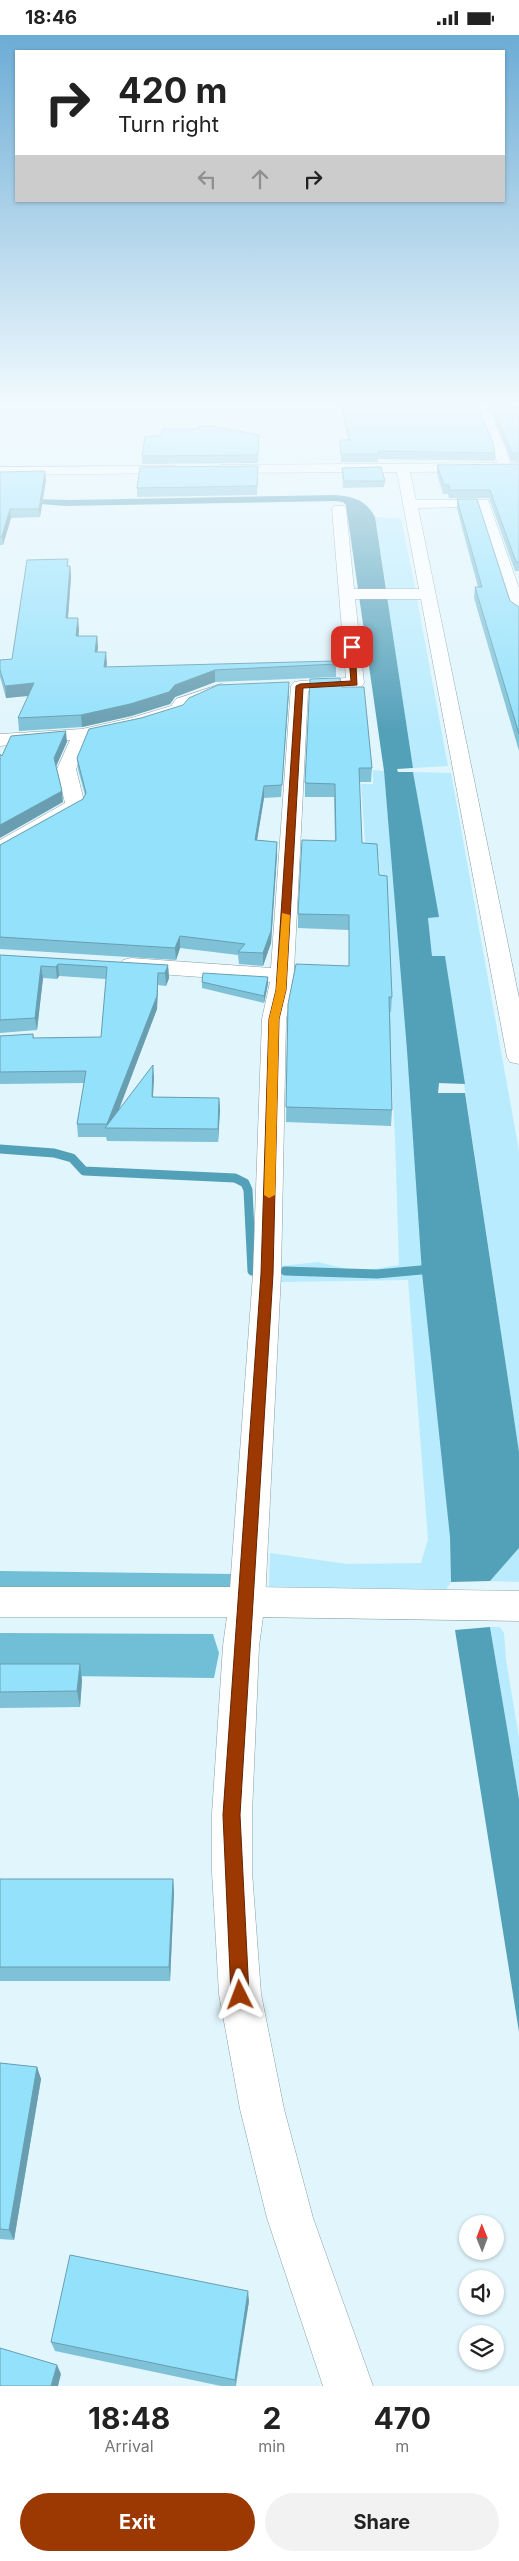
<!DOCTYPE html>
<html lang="en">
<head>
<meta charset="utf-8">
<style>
  body { margin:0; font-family:Inter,sans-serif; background:#f2f2f2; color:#222; height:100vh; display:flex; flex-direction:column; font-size:19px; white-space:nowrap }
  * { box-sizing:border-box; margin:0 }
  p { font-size:16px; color:#767676 }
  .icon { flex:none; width:28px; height:28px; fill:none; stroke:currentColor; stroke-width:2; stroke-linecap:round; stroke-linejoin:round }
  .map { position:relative; height:2351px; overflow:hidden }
  .side { display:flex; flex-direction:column; background:#fff; flex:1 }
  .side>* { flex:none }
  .banner { position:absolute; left:15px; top:15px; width:490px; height:152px; border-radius:0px; box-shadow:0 1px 4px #0004; background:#fff; color:#222; overflow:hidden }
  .needle { width:32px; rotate:359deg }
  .tools { position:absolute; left:459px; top:2180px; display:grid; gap:10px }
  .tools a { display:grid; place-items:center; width:45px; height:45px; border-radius:50%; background:#fff; box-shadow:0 1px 4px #0004; font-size:25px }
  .pin { position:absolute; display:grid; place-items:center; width:42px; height:42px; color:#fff; margin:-21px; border-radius:10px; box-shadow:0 2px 8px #0006 }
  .me { position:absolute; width:55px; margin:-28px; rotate:357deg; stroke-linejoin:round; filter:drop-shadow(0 0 4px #0008) }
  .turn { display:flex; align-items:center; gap:18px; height:105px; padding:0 20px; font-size:22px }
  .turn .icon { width:65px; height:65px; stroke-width:2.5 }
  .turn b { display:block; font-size:35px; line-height:42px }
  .lanes { display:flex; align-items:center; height:48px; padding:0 20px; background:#0003; justify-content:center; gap:25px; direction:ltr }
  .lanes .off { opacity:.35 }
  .eta { display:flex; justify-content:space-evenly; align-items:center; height:85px; text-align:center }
  .eta b { font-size:30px; font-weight:700; line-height:35px }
  .action { display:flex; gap:10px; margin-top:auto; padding:10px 20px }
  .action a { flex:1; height:58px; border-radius:30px; background:#9c3801; color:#fff; font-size:20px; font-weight:700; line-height:58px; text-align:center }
  .action a+a { background:#f2f2f2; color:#222 }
  .status { display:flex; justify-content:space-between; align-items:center; height:35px; padding:0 25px; background:#fff; direction:ltr }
  .status svg { height:14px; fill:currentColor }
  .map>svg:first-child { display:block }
</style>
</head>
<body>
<div class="status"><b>18:46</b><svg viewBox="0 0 49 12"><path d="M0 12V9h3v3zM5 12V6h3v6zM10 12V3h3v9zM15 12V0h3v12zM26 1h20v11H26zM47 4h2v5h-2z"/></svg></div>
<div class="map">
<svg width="519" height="2351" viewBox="0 0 519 2351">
  <rect width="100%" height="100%" fill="#e0f5fc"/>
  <path fill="#b8ebfd" d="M375,482l26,2 15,73h-29z
    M387,561l30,3 31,167 -35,2z
    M373,735l11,1 66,766 1,45 -7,11h-175l1,-40 77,11 74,-1 7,-24 -20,-259 -127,2 1,-16 36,-4 29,7 21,1 31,-5 -4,-129 -16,-279 -13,-1 -5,-72h12z
    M413,737l38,1 68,378v301l-74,-495 -13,-1 -4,-38 10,-1z
    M519,1513v34l-29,-1z
    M490,1592h10l4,6 2,27 13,78v61z"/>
  <path fill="#71bed7" d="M0,1536l232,3 -1,19h-231z
    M0,1598l213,1 6,19 -5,25 -214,-3z"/>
  <path fill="#53a0b9" d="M334,460c19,1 32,5 41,22l38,251 -16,1 1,3h15l26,145 -11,1 4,38h13l20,128 -26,-1 -1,10h27l54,359v96l-29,33 -39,1 -1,-45 -28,-264 -15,-223 -23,-279 -38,-266 -3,-3 -9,-1 -270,5 -46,-4 14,-3 39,1z
    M490,1592l29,172v233l-64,-402z"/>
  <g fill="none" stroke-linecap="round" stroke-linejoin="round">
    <path stroke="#53a0b9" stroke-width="9" d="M0,1114l54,4 18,5 12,13 151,7 10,5 3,7 4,81
      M285,1236l92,3 55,-5"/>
    <g stroke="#8a9ea5" stroke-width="1">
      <path id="minor" d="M473,367h12l21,47 4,14h9v8l-109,1 6,28h72l31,88v29l-8,-5 -34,-105 -59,1 101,490v66l-9,-2 -3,-5 -86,-458h-66l9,84 -3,4 -6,1 -47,3 -15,299 -7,29 -5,255 -16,328 -6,44 -7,168v58l9,122 23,115 29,109 60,168h-50l-56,-168 -27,-109 -21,-115 -7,-122v-58l11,-168 6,-44 24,-328 9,-255 8,-37 -139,-10 -8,-2 -3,-5 3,-5 8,-2 140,10 20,-282 3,-4 6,-1 46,-3 -14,-169 2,-3h10l2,3 8,80h65l-22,-117 -176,1 -7,-4 7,-4 276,-2 -3,-14z
        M176,431l5,1 2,3 -2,3 -181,2v-8z
        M221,649l6,1 3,4 -3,4 -39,14 -5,7 -42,13 -52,11 -13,31 9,36 -3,4 -75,44 -7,2v-15l65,-37 -8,-34 13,-29 -70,6v-12l82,-5 49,-11 40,-12 5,-7z"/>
    </g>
    <g stroke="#8a9ea5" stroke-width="1">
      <path id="major" d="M0,1552h247l272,4v30l-272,-4h-247z"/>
    </g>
    <use href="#minor" fill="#fff" fill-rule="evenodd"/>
    <use href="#major" fill="#fff" fill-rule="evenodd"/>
  </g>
  <path fill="#7fc2d8" d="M340,367h135l20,51v8l-117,-2v3h-37l-1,-22h8z
    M487,367h32v60l-8,-1z
    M259,400l-1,28 -116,1v-8z
    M519,429v107h-4l-26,-73h-40l-1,-4h-5l-6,-20v-9z
    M258,431l-1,29 -120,2v-9z
    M342,433l43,13 -1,6 -41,1z
    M0,437l46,8 -6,37 -29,1 -8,27h-3z
    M457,464l53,102 9,7v143l-45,-153 1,-11h3l-21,-78z
    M68,524v7h2l1,11 -3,41 11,11v7h18l1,12 -1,4h9v15l230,-3v13l-121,5 -40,15 -5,7 -39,12 -49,11 -63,4 -1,-13 10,-22 -22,2 -6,-21v-17l12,-1z
    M289,647l-8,115 -17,1 -7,42 20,2v12l-6,89 -8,23 -24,-2 -1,-9 -58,-7 -4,12 -176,-11v-104l83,-46 2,-4 -7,-26 -1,-11 64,-40z
    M342,652l30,81 -1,14h-12l3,61 17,32 13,122 -1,15h-1l2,98 -1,16 -105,-4 2,-118 61,-38v-36l-51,-2v-14l37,-73 -1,-44h-29v-14z
    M0,920l168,10 1,13 -3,8 -8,-1 -1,24 -39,102 36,-34 -1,20 66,1 1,12 -2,32 -111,-1 -1,-4h-28l-1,-13 7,-41 -84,1v-48l33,-2 1,4 67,-1 5,-58 -47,-3 -2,3 -14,-1 -6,52 -37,3z
    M268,942v7l-4,19 -62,-15v-6z
    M0,1629h80l2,16 -2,27 -80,1z
    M0,1844h173l1,14 -4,88h-170z
    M0,2028l37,4 4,12 -27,161 -14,-1z
    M249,2266l-13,85h-15l-166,-35 -4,-9z"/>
  <path fill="#689eb0" d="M45,436l1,9 -6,37 -1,-8z
    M10,474l1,9 -8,27 -1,-9z
    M70,531l1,11 -4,53 -1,-12z
    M78,583l1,11 -2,19 -1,-12z
    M97,601l1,12 -3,16v-12z
    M106,617l1,12 -2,15 -1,-12z
    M215,635v12l-40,15 -5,7 -39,12 -49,11 -1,-12 94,-30z
    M289,647v11l-8,104 1,-12z
    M34,648l2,12 -30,3 -1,-12z
    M66,696l1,11 -12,27 -1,-11z
    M264,751v12l-9,54v-12z
    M62,756l1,11 -63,36v-13z
    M277,807v12l-6,89 -8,23v-13z
    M180,901v12l-4,12 -1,-12z
    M58,929l1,12 -2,3 -1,-12z
    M168,930l1,13 -3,8 -1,-13z
    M41,931l2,12 -6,52 -2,-12z
    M158,938v12l-1,24 -45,119h-4l-1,-4z
    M268,942v7l-4,19v-7z
    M153,1030l1,12 -2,33v-13z
    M219,1063l1,12 -2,32v-13z
    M80,1629l2,16 -2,27 -3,-16z
    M173,1844l1,14 -4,88 -1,-14z
    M37,2032l4,12 -27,161 -5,-10z
    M248,2256l1,10 -14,85v-6z
    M57,2330l4,9 -3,12h-7z"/>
  <path fill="#94e1fb" stroke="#689eb0" d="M342,367h133l18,40 2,11 -117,-2 1,3h-38l-1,-14h10z
    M491,367h28v51h-7z
    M199,391h13l47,9 -1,20 -116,1 3,-20h15l3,-7h35z
    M519,429v98h-3l-26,-72h-40l-1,-5h-5l-7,-20z
    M258,431l-1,20 -120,2 3,-21z
    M381,432l4,14h-41l-2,-13z
    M45,436l-6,38h-29l-8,27 -2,1v-65z
    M457,464h20l33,102 9,6v127l-44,-147h7z
    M68,524l-1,7h3l-4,52h12l-2,18h21l-2,16h11l-2,15 231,-6 1,3 -121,6 -40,15 -6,7 -39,12 -49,11 -63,3 16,-35 -29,3 -5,-16v-10l12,-1 15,-99z
    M340,643l2,9h22l8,81h-13l3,75 15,1 2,31 8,1 5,121h-3l3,113 -106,-3 2,-103 8,-40 53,2v-51l-51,-1 4,-74 34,1 -1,-57 -30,-1 5,-104z
    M289,647l-7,103 -18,1 -9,54 22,2 -6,89 -8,22 -25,-1 7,-8 -65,-8 -5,12 -175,-11v-92l83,-46 3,-6 -9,-35 12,-29 52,-11 42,-13 6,-7 29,-13z
    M66,696l-12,27 8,33 -62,34v-71l2,2 9,-20z
    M0,920l168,10 -3,8h-7l-1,23 -50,128h-30l9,-53 -86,1v-36l33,-2v4l68,-1 6,-70 -49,-3 -2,3 -15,-1 -6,52 -35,2z
    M203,938l65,4 -4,19 -62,-14z
    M153,1030l-1,32 67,1 -1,31 -113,-1z
    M0,1629h80l-3,27 -77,1z
    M0,1844h173l-4,88h-169z
    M0,2028l37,4 -28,163 -9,-1z
    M70,2220l178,36 -13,89 -184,-38z
    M0,2313l57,17 -6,21h-51z"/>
  <linearGradient id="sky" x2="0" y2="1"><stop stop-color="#6cacd5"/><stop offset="0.53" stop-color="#f1fafe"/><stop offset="1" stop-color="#f1fafe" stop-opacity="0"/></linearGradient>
  <rect width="519" height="696" fill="url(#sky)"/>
  <path fill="#9c3801" stroke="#652401" d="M352,610l3,2 2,38 -54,3 -17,302 -7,29 -6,255 -33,541 9,180 -3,6 -6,2 -6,-2 -3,-6 -8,-180 38,-541 8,-255 7,-29 20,-304 4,-2 51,-3 -3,-34z"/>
  <path fill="#f59e0b" d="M282,878l8,2 -4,75 -7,29 -4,176 -6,3 -5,-3 5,-176 7,-29z"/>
</svg>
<div class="tools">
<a><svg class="needle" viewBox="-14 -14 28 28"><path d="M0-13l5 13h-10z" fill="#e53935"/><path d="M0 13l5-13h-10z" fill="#767676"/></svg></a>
<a><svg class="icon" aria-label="sound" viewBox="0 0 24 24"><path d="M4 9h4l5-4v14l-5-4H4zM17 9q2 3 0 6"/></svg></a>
<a><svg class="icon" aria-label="layers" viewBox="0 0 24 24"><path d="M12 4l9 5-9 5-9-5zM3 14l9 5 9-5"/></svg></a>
</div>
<div class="pin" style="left:352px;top:612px;background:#d93025"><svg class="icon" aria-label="arrive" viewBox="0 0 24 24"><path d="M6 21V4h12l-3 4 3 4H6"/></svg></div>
<svg class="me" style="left:240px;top:1960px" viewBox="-20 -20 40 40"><path d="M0-17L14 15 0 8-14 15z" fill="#9c3801" stroke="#fff" stroke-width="4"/></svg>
<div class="banner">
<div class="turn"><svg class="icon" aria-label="right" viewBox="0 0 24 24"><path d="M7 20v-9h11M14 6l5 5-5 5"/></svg><div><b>420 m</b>Turn right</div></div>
<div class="lanes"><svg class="icon off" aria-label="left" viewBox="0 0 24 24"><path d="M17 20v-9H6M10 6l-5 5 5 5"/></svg><svg class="icon off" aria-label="ahead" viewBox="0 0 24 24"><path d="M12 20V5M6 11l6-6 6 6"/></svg><svg class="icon" aria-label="right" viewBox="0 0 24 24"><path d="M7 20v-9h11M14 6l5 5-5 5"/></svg></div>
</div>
</div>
<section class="side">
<div class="eta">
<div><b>18:48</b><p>Arrival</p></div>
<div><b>2</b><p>min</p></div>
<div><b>470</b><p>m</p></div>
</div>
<div class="action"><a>Exit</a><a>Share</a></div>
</section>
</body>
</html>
